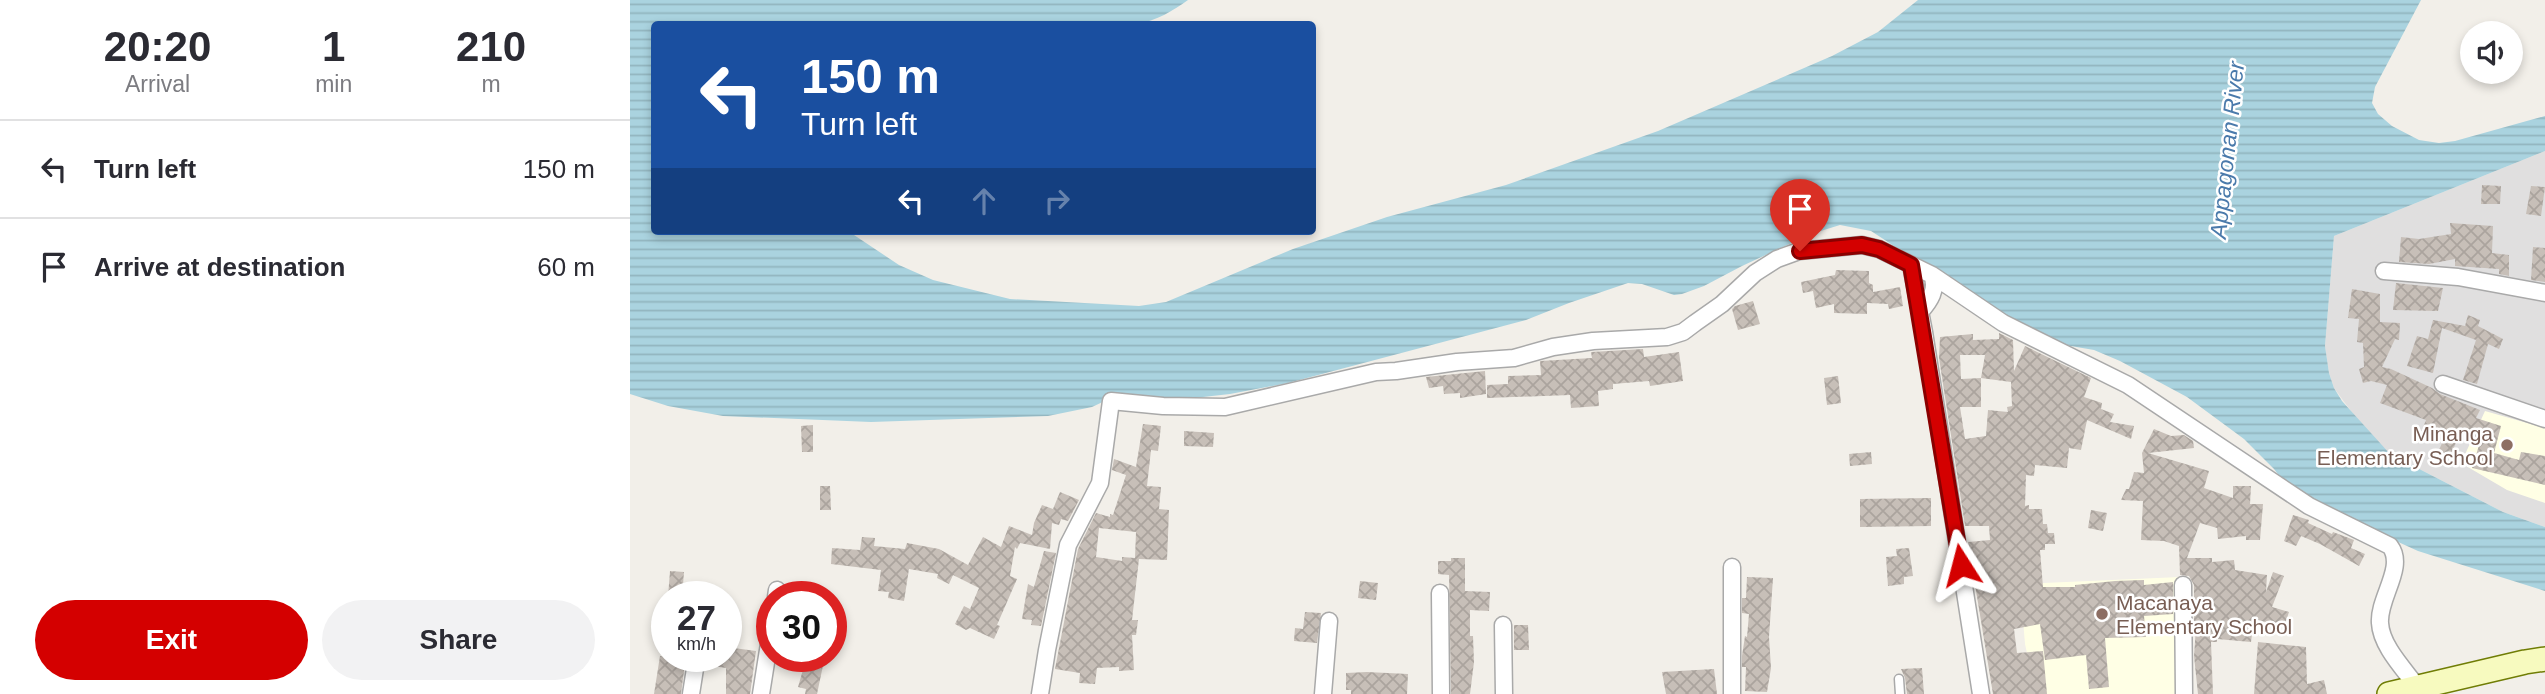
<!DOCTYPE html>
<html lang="en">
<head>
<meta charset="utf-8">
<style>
  body { margin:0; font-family:Helvetica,sans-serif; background:#f2f2f3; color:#2b2b33; height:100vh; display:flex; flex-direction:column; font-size:26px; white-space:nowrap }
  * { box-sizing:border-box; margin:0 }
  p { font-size:23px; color:#7c7c81 }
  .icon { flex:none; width:38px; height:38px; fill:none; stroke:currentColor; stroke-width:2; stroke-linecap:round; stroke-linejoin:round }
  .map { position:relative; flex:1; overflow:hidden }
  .details { display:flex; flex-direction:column; background:#fff; width:630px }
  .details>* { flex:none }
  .hud { position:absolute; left:21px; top:21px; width:665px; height:214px; border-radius:7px; box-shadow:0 4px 10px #0003; background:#1a4fa0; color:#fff; overflow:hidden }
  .fabs { position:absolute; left:1830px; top:21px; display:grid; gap:14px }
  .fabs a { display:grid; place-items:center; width:63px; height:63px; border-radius:50%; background:#fff; box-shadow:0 4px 10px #0003; font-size:35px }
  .speed { position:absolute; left:21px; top:581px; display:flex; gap:14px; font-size:35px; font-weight:700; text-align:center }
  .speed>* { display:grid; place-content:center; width:91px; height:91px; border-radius:50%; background:#fff; box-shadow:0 4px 10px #0003; line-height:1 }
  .speed small { font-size:18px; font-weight:400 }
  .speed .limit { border:10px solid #d22; background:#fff; color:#111 }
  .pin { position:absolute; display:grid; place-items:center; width:60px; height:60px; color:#fff; margin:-72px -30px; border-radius:50% 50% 50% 0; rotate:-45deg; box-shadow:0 0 7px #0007 }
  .pin .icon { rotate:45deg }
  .me { position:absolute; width:77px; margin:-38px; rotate:351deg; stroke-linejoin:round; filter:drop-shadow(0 0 5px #0008) }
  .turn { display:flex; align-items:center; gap:24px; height:147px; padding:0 35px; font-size:32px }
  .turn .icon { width:91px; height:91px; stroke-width:2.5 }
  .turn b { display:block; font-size:49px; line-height:60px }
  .lanes { display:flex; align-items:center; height:66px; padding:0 35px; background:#0003; justify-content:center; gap:35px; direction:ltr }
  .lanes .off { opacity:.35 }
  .eta { display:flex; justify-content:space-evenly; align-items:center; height:119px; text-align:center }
  .eta b { font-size:42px; font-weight:800; line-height:49px }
  .action { display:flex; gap:14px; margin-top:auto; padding:14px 35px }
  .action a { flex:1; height:80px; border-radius:42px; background:#d40000; color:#fff; font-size:28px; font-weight:800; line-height:80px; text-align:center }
  .action a+a { background:#f2f2f3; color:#2b2b33 }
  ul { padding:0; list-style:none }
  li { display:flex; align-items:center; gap:21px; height:98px; padding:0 35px; border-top:2px solid #e1e1e2 }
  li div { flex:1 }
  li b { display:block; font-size:26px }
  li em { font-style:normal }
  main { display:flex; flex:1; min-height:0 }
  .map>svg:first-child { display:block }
</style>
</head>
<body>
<main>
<section class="details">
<div class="eta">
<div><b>20:20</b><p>Arrival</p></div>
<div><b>1</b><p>min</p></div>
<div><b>210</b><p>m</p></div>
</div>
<ul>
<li><svg class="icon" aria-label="left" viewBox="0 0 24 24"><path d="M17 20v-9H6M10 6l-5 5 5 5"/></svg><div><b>Turn left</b></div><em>150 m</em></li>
<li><svg class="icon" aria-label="arrive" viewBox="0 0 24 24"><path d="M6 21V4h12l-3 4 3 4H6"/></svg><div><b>Arrive at destination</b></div><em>60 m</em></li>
</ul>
<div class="action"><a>Exit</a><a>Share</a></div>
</section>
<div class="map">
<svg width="1915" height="694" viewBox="0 0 1915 694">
  <defs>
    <pattern id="water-rules" width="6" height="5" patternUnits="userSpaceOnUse" patternTransform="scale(1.75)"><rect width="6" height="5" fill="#aad3df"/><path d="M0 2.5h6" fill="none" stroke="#92b5bf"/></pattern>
    <pattern id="building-cross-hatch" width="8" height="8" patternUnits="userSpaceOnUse" patternTransform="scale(1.75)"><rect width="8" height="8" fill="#c7bfb8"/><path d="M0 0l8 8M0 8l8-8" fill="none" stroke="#aba49e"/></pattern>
  </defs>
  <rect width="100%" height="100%" fill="#f2efe9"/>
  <path fill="#e0dfdf" d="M1915,151v376l-42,-15 -113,-58 -28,-28 -28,-38 -5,-15 -4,-27 9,-110z"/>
  <path fill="#ffffe5" d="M1855,411l60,17v75l-38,-13 -46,-27z
    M1550,577l2,117h-146l-11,-50 -5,-60z"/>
  <path fill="url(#water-rules)" d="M0,0h558c-15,11 -31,20 -49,24 -31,6 -76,-2 -110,0h-375v207h194l51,34 34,15 77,19 129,7 27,-4 127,-53 94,-32 119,-32 152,-54 174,-75 46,-24 40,-32h503l-46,87 -3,16 6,11 14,12 27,14 20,3 16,-2 90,-25v35l-211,85 -9,110 4,27 5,15 8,13 48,53 113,58 42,15v64l-127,-40 -99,-45 -29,-16 -16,-21 -30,-30 -57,-42 -67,-36 -26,-11 -35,-6 -53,-25 -135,-88 -31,-6 -29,9 -69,32 -38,20 -22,8 -8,1 -32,-11 -14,-1 -59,20 -43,17 -238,63 -58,11 -45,5h-76l-17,8 -44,9 -177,6 -148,-6 -55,-10 -38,-12z"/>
  <path fill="url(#building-cross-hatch)" fill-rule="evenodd" d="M1852,185l19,1 -1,18h-19z
    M1901,186l14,1 -4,29 -15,-2z
    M1820,223l43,3 -1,27 17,2v21l-10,-2v-5l-44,-3v-7l-26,5 -30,-2 2,-25 18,2 32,-5z
    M1903,247l12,1v34l-14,-2z
    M1206,270l33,1v12l4,2v7l27,-5 3,19 -14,3 -1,-5 -21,-1v11l-33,-1v-9l-18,4 -3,-17 -10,2 -2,-11 34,-7z
    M1766,283l47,5 -5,23 -45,-1z
    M1722,289l28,5v28l20,1 -1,17 -4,-1 -13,28 9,2 41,19 8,6 40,16 -4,8 25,8 -7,27 25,7 2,-8 24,4v29l-73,-17 9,-29 -21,-6 -10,24 -12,-5 5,-11 -22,-9 5,-12 -46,-17 7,-18 -16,-4 -8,2 -4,-14 5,-2 -1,-24 -6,-1 2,-23 -11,-1z
    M1123,301l7,23 -22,6 -6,-21 3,-3z
    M1838,315l12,5 -2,6 25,13 -4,10 -11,-5 -11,40 -14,-4 13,-40 -34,-12 -9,45 -26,-7 10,-30 11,3 5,-19 32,6z
    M1369,333l14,7 1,31 11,-25 66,32 -7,19 18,6 -1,6 13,5 -4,8 24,4 -3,13 -44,-19 -6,30 -12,-2 -2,20 -32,-3 -1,11 -8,-1 -1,31 4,-1v4h13l1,15h4l1,9h6l1,11h-10v6h-5l3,37h32v-2l40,-4 29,-1v5l29,-3v32l-29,2 2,21 -41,1 4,49 -20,2 -3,-34 -41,5 -5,-36 -26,5 3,24 26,-2 4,43h-54l-25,-152 22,-2 -1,-14h-24l-26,-168 1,-21 33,-3v6l26,-1zM1330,355h25l-4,23 30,4 1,24 -5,1 1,5 -20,-2 -2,26 -21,3 -5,-32h21v-29l-20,1z
    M1013,349l1,8 35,-5 4,29 -33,5 -1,-5 -36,3v5l-15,2 1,15 -28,2 -1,-13 -83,3v-13l21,-1v-8l33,-1 -1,-14 52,-3 -1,-6z
    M855,371l1,23 -26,4v-5l-16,1 -1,-8 -14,2 -3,-11z
    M1208,376l3,27 -14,2 -3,-27z
    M513,424l18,2 -3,25 -7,-1 -4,36 14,1 -2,22 10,1 -2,50 -28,-1 -7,61h6l-2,15h-4l2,35 -15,1v-4l-22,1 -2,16 -16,-1 1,-10 -25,-4 23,-120 18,-36 14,4v-3l3,1 13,-40 -14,-5 2,-11 22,8zM469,528l37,4 -1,26 -13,-1v4l-26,-4z
    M183,425v27h-11l-1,-26z
    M1524,429l17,7 13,-1 9,6 1,7 -46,5 61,18 -5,17 29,10v-12h18l-1,18h13l-3,36h-14v-4l-28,3 -1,-11 -17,-5 -13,35h25v4l22,-2 1,10 32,5 -1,17 7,-20 11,4 -12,31 17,5 -5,15 -30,-8 -3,23 -34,-3v3h-6l2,52h-15l-4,-38 2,-29h-2v-42l-5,-9 -9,-1 -1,-29 -15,-5 -23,-1 2,-39 -22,-1 5,-11h3l5,-17 10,1 -2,-20z
    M554,431l30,2 -1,14 -29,-1z
    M1241,452l1,12 -22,2 -1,-12z
    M190,486h10l1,24h-11z
    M430,492l19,8 -11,21 -7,-2 -2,6 -7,-2 -2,26 -30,-6 -3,6 -2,-2 -5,29 7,3 -20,46 3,1 -6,13 -24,-11 -4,2 -11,-6 9,-18 6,3 9,-21 -26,-13 -4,9 -12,-6 1,-4 -29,-5 -5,32 -16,-3 1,-6 -11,-1 3,-21 -50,-6 1,-16 28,2 2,-13 13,1 -1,8 31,3 2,-6 32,6 29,16 15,-28 18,10 8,-21 23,9 2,-12 8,-18 11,4z
    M1301,498v28l-71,1v-28z
    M1461,510l16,3 -4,18 -15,-3z
    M1663,515l16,5 -1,3 24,11 1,-2 21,8 -3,8 14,6 -6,12 -39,-22 -19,-8 -5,10 -12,-5z
    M1279,548l4,28 -9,1v7l-16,2 -2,-29 11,-1 -1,-7z
    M414,551l12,2 -15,73 -10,-1 1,-5 -10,-1 6,-35 6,3z
    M821,558h14v33l25,1 -1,19 -19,-1v26h3l1,26 -4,32h-19l-2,-119 -11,-1v-13h13z
    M40,571l14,1 -2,25h-14z
    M1117,577l26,1 -4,59 2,31 -4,24 -22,-1 1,-24h-4v-11l3,-20 2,1 2,-23 -7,-1v-15h4z
    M730,581l18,2 -2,17 -18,-2z
    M675,612l16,1 -4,30 -23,-2 1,-13 8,1z
    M884,625h14l1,25h-15z
    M1628,642l48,5 1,37 17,-4 3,14h-73z
    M96,647l30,4 -6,43h-24v-26l-20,-3 1,-9h19z
    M30,656h26l-5,38h-27z
    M177,656h18l-8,38h-12l1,-5 -8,-2z
    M1292,668l2,26h-17l-2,-16 -4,-9z
    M1084,669l3,25h-51l-4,-22z
    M737,672l41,2 -1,20h-56v-4h-5v-17z"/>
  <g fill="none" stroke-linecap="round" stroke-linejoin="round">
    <g stroke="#a9a9a9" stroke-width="11">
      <path id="lane" d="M1269,679l1,15"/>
    </g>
    <g stroke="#a9a9a9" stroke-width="19">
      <path id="street" d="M1281,265l13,67 57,362
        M1754,271l74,6 87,16
        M1290,312c10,-11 18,-23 12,-37
        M1813,384l102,35
        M1553,585l1,109
        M810,593l1,101
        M146,597l1,-7
        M873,625l1,69
        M61,694l6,-38
        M131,694l11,-69
        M410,694l7,-44 21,-105 32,-62 11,-82 52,5 62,1 151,-35 20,-1 61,-9 57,-4 39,-11 40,-6 74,-4 16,-5 12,-9 27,-19 33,-31 22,-14 22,-8 63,-6 17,4 53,26 71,48 125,62 181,121 81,40c16,21 -12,52 -10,77 1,23 25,47 38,65
        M693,694l6,-73
        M1102,694v-127"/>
    </g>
    <g stroke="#707d05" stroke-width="26">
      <path id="secondary" d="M1759,694l136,-32 20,-3"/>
    </g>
    <use href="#lane" stroke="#fff" stroke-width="8"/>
    <use href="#street" stroke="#fff" stroke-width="16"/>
    <use href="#secondary" stroke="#f7fabf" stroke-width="23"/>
  </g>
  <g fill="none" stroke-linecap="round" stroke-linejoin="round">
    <g stroke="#8a0000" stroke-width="18">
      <path id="route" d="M1170,251l62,-6 17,4 32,16 50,300"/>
    </g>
    <use href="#route" stroke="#d40000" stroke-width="12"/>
  </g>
  <g fill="#8d6e63" stroke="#fff" stroke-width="2.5">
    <circle cx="1877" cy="445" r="7"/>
    <circle cx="1472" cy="614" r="7"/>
  </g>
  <g text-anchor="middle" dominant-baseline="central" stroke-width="5" stroke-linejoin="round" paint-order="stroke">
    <g font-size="21" fill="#785e54" stroke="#fff" text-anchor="end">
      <text x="1863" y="433">Minanga<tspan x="1863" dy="24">Elementary School</tspan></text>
      <text x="1486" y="602" text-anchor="start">Macanaya<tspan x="1486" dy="24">Elementary School</tspan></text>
    </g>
    <g font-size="23" font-style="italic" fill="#4a7aab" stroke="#fff">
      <text transform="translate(1597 150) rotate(-84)">Appagonan River</text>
    </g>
  </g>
</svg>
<div class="fabs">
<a><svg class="icon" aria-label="sound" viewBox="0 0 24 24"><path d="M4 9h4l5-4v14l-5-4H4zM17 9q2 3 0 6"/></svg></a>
</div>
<div class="speed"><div>27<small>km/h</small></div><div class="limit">30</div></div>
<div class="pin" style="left:1170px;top:251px;background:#d93025"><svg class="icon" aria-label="arrive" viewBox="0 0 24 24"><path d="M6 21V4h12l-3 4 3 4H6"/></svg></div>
<svg class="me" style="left:1331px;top:565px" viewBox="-20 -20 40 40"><path d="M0-17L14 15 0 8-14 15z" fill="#d40000" stroke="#fff" stroke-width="4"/></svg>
<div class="hud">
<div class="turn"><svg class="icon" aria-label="left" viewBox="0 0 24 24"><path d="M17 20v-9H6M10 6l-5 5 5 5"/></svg><div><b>150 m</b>Turn left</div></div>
<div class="lanes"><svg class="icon" aria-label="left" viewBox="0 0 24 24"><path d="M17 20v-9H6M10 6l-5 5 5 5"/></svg><svg class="icon off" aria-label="ahead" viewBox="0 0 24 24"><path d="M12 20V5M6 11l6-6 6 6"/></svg><svg class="icon off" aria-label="right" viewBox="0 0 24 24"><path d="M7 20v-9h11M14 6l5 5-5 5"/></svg></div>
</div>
</div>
</main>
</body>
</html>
